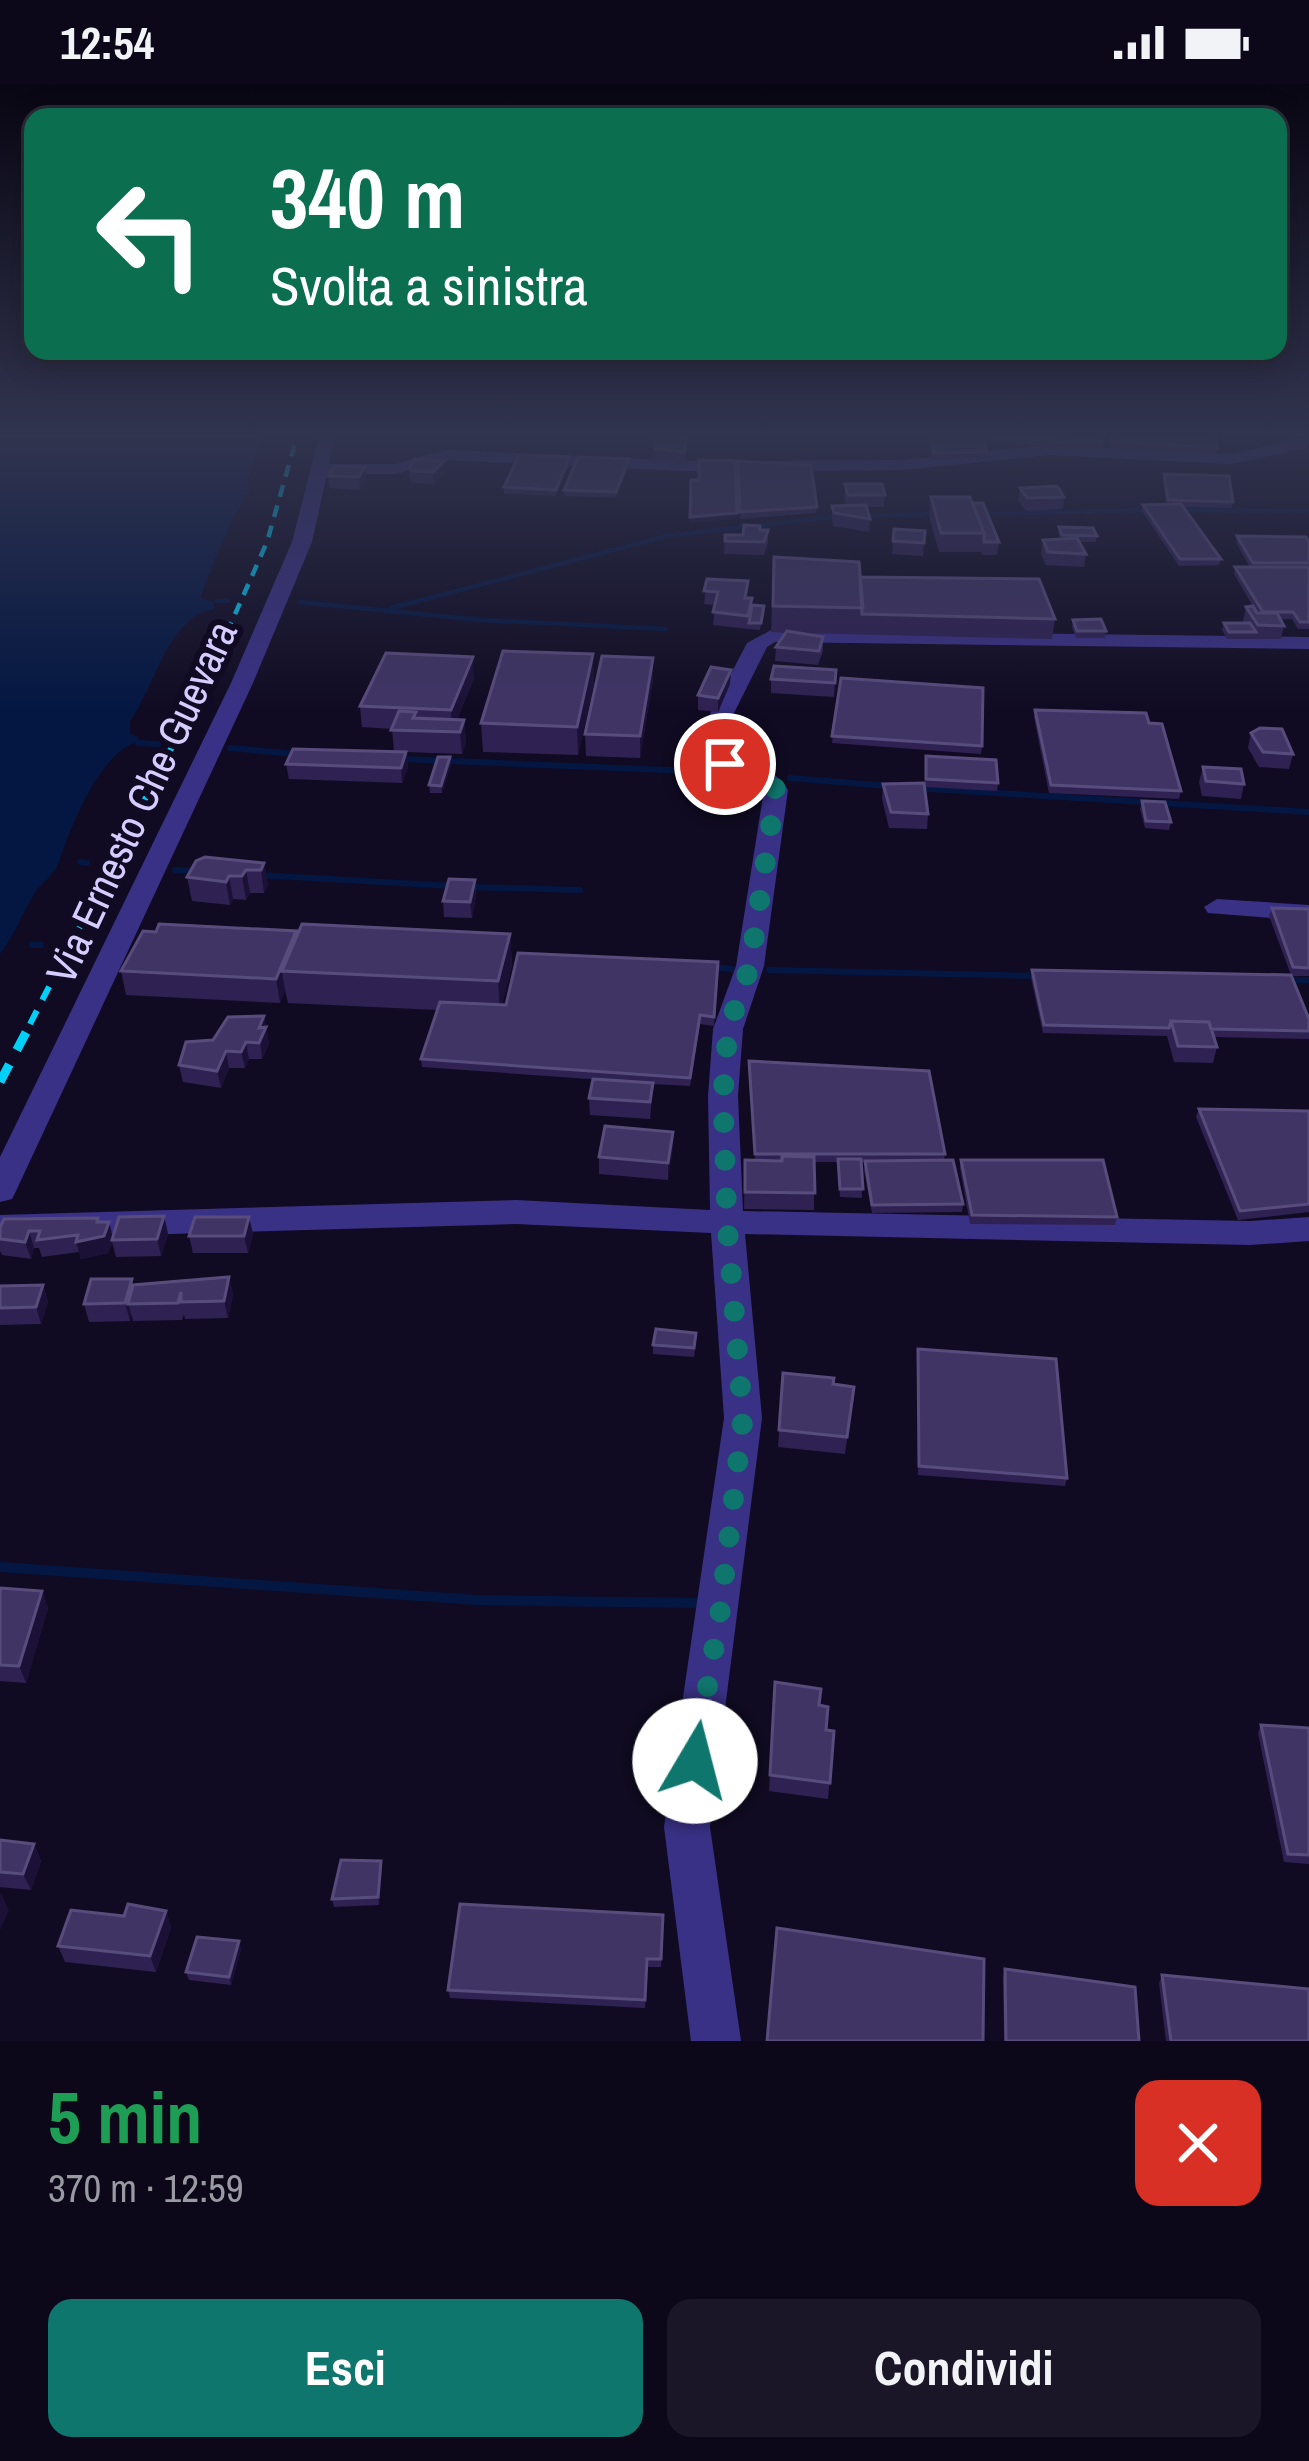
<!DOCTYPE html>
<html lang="it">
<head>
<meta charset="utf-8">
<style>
  body { margin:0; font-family:"Archivo Narrow",sans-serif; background:#1a1627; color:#f1f3f6; height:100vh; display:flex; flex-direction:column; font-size:45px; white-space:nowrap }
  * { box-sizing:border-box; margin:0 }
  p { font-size:39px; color:#9a9aa2 }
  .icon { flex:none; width:66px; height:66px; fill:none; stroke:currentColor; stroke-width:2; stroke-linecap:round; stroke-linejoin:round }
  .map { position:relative; height:1957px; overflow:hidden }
  .panel { display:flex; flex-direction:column; background:#0c081a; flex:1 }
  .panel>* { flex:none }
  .banner { position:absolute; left:24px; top:24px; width:1263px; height:252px; border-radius:24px; box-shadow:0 6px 30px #0003,0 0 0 3px #2c2939; background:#0b6e4f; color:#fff; overflow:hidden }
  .pin { position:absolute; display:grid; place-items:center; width:102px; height:102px; color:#fff; margin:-51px; border:6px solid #fff; border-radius:50%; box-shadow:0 3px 12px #0007 }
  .me { position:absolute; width:132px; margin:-66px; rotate:8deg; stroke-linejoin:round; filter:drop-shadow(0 0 9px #0008) }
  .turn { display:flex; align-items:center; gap:42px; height:252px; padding:0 48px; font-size:54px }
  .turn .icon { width:156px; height:156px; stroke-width:2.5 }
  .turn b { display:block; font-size:84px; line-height:102px }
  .round { display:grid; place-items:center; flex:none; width:126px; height:126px; border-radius:24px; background:#1a1627 }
  .head { display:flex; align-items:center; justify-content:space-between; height:204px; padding:0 48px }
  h1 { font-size:72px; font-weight:800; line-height:90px; color:#1e9e55 }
  .action { display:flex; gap:24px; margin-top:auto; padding:24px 48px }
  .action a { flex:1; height:138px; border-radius:24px; background:#0f766e; color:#fff; font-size:48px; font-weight:800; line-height:138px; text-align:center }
  .action a+a { background:#1a1627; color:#f1f3f6 }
  .status { display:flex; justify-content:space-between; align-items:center; height:84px; padding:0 60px; background:#0c081a; direction:ltr }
  .status svg { height:33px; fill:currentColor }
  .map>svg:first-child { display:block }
</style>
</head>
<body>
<div class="status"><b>12:54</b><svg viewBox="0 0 49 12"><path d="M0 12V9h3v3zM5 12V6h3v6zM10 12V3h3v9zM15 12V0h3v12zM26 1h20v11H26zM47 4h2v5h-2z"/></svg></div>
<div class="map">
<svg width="1309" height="1957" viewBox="0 0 1309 1957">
  <rect width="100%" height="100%" fill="#100b22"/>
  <path fill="#041742" d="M0,352h262l-15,45 3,11c-13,13 -45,87 -49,106l12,4 2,7c-47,6 -61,81 -85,112v13l8,3 -1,5c-38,11 -68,89 -78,120 -3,11 -16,20 -23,29 -15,24 -20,42 -36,63z"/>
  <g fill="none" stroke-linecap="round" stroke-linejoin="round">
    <path stroke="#041742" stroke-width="4.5" d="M1179,426l130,1
      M981,430l171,-4
      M861,432l75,-2
      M216,517h12
      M299,518l181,18 186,9
      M391,524l276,-72 173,-20"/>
    <path stroke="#041742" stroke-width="6" d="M138,659l20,1
      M230,664l67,6
      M402,675l338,14
      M790,694l98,8
      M915,704l394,24
      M80,778l7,1
      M175,786l20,1
      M258,791l195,11
      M468,803l112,3
      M32,861h9
      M710,883l22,2
      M769,886l269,6
      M1287,896h22"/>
    <path stroke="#041742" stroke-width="10" d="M0,1483l477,33 220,3"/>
    <path fill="#393186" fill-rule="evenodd" d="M319,352h16l-6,28h66l51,-14 240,11 216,-1 148,-15 180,9 62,-13 1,-5 16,3 -3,9 -75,16 -181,-9 -148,15 -216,1 -239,-11 -51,14h-69l-15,68 -59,141 -237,508 -4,8 -12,3v-45l231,-474 61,-141z
      M771,546l538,7v12l-534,-7 -8,5 -47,94c17,30 49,17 68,49l-24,176 -21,63 -5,67 5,115 507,10 59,-4v24l-59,4 -505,-11 17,184 -52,409 31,214h-50l-27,-214 60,-409 -13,-185 -195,-9 -516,15v-24l516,-15 194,10 -2,-114 5,-67 23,-63 28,-176 -4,-7 -43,-16 -21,-26 51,-98z
      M1217,815l92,6v16l-101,-8 -4,-6z"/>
    <path stroke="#00cff7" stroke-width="4.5" stroke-dasharray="12 9" stroke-linecap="butt" d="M201,607l66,-149 30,-106"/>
    <path stroke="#00cff7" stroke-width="6" stroke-dasharray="15 12" stroke-linecap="butt" d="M30,940l172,-336"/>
    <path stroke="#00cff7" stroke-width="9" stroke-dasharray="20 16" stroke-linecap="butt" d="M0,998l32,-61"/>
  </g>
  <path fill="#2f2252" d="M929,352h55l2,22 -54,2z
    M988,352l115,7 -1,6 -114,-6z
    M1110,352h106l1,12 -1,6 -106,-7z
    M655,355l31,1 -1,24 -30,-3z
    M570,373v6l-14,33 -52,-2v-7z
    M738,377l79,46 -1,6 -76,6z
    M629,381l-13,33 -52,-2v-6z
    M365,383l1,13 -6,10 -30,-2 -2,-12z
    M409,384l36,5 -11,11 -21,-1 -3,-3z
    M1164,390l69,28 -1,6 -50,-1 39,52 -2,6 -40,1 -37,-55 1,-6h23l-3,-24z
    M845,400l40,11 -1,12h-18l4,12 -1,13 -36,-6 -1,-8v-12l14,-1 -2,-8z
    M1020,404l44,9 -1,12 -37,2 -8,-11z
    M931,413l42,6 26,39 -2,13h-15l-1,-3h-42l-10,-36z
    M1059,443l38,9 -1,6h-16l6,12 -2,13 -38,-2 -5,-11 2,-14 17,-1 -2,-6z
    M894,445l31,2 -2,25 -31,-2z
    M768,446v13l-4,12 -40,-1 1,-19h18z
    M1237,452l72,6v87h-11l-6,-10h-12l4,7 -3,13h-54l-5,-9 2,-7h20l-1,-2 3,-14 11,6 -23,-39 1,-7h15l-14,-24z
    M774,473l281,62 -3,20 -253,-6 24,4v14l-5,14 -43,-4 1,-14 10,-14 -15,-1z
    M707,495l40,19h5v8h12l-4,24 -12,-1v-2v2l-35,-4 2,-20 -11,-1z
    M1073,536l33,11 -1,7h-29l-4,-11z
    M836,586l-2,27 -63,-4v-14z
    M474,594l-17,42h7l2,22 -4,12 -56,-2 2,15 -6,16 -113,-4 -3,-15 108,-13 -2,-22 -30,-2 -2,-21z
    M841,594l141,68 -1,8 -149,-11z
    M653,595l-13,79 -54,-2 -1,-22z
    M594,598l-16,73 -95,-3 -2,-29z
    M730,600l-12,28 -20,-2v-15z
    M1035,626l114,13 32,68 -2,8 -130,-6 -15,-76z
    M1251,649l42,21 -4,15 -30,-2 -11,-19z
    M926,672l72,27 -1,8 -72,-4z
    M450,673l1,8 -9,28h-12l-1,-8z
    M1203,683l41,17 -3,15 -39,-3 -3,-14z
    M883,700l45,30 -1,15 -38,-1 -7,-29z
    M1142,717l29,21 -2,8 -24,-2 -5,-19z
    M264,779l4,23 -4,7h-14l-4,7 -13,-1 -3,6 -38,-4 -5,-24z
    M475,796l1,16 -4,22 -28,-1 -1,-16z
    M1272,824l37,1v67h-18l18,55v8l-95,-2 3,10 -4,16 -39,-1 -7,-26 -124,-3 -12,-55 1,-8 259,5 -22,-59z
    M296,847l1,6 213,-3 2,31 -10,39 216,-42 -4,64 -14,-2 -10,62 -37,-2 -3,35 -60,-4 -1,-17 14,-18 -181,-13 -1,-8 16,-49 -149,-7 -3,-13 -5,13 -154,-8 -5,-24z
    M264,932l5,28 -7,15h-13l-4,9h-16l-8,20 -38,-6 -4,-17 34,-25z
    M749,977l196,93 -1,6 19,44 -1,8 -90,1 -8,-43 1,-8h-4l1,36 -22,-1 -2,-35h-24v48l-70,-1 1,-49h10z
    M1199,1025l110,2v101l-71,8 -42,-103z
    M673,1048l-5,48 -69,-6v-17z
    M961,1076l156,57 -2,8 -145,-1 -10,-56z
    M164,1132l4,18 -7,22 -45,1 -4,-15 -4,11 -27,6 -2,-7 -37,5 -3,-9h-5l-3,11 -29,-4 -2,-4v-23l98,-10 1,4h10l4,14z
    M249,1133l4,17 -5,19h-55l-4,-17z
    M229,1193l4,17 -5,24 -43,1 -1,-5 -2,6 -49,1 -1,-5 -2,5 -41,1 -5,-18 50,-19z
    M43,1201l5,17 -7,22 -41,1v-17z
    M696,1257l-2,16 -41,-3v-9z
    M918,1265l149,129 -2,8 -147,-11z
    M783,1289l71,14 -9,67 -67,-7z
    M0,1504l42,3 6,17 -22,75 -26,-2z
    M775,1598l44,23 7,25 8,1 -6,68 -59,-8z
    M1261,1641l48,3v136l-25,-2 -26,-129z
    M0,1756l34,4 7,17 -10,29 -31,-3z
    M382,1785l-3,36 -45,2 -2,-8z
    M166,1827l5,16 -15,45 -91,-10 -7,-16 66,-30z
    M663,1831l-2,52h-14l-2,41 -195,-10 -2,-8z
    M241,1865l-10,36 -42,-5 -3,-8z
    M1005,1885l134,72h-135l-1,-64z
    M1162,1891l147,66h-143l-7,-58z"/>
  <path fill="#1b1137" d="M570,373v6l-14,33v-6z
    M629,375v6l-13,33v-6z
    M444,377l1,12 -11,11 -1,-12z
    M365,383l1,13 -6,10 -1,-13z
    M737,429v6l-47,4v-6z
    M593,570l1,28 -16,73 -1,-28z
    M473,573l1,21 -22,54 -1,-22z
    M653,574v21l-13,79v-22z
    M731,586l-1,14 -12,28v-14z
    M464,636l2,22 -4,12 -2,-22z
    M406,668l2,15 -6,16 -1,-15z
    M450,673l1,8 -9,28 -1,-7z
    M264,779l4,23 -4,7 -3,-23z
    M246,786l4,23 -4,7 -4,-24z
    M229,792l4,23 -3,6 -4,-23z
    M475,796l1,16 -4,22 -2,-16z
    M296,847l4,24 -18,16 3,19 -5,13 -4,-24z
    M510,850l2,31 -12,48 -2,-32z
    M264,932l5,28 -7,15 -3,-31z
    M246,958l3,17 -4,9 -4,-16z
    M226,967l3,17 -8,20 -4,-17z
    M673,1048v17l-5,31v-17z
    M164,1132l4,18 -7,22 -4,-17z
    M249,1133l4,17 -5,19 -4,-17z
    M98,1134l5,17 6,-13 4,17 -5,14 -27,6 -5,-17 21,-20z
    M29,1147l5,17 -3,11 -6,-17z
    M229,1193l4,17 -5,24 -4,-17z
    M132,1195l5,17 -9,8 4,12 -2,5 -5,-18z
    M43,1201l5,17 -7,22 -5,-17z
    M42,1507l6,17 -22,75 -7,-17z
    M34,1760l7,17 -10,29 -8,-16z
    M381,1777l1,8 -3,36 -1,-8z
    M1,1809l8,17 -9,20v-34z
    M166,1827l5,16 -15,45 -6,-16z
    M239,1857l2,8 -10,36 -2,-8z"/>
  <path fill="#403465" stroke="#584c7d" stroke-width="3" d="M931,352h53l3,16 -54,1z
    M1102,352l1,7 -114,-6v-1z
    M1111,352h105l1,12 -106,-7z
    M655,355l31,1 -1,12 -30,-3z
    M519,371l51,2 -14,33 -52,-3z
    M578,373l51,2 -13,33 -52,-2z
    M415,375l29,2 -11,11 -21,-1 -3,-3z
    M699,376l36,1 2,52 -47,4 1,-37h8z
    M738,377l73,4 6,42 -77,5z
    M335,382l30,1 -6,10 -31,-1z
    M1164,390l65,2 4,26 -65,-2z
    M845,400h37l3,11h-37z
    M1057,402l7,11 -37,1 -7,-10z
    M931,413h39l14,36h-43z
    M973,419h10l16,39h-15v-9z
    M1181,420l40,55h-41l-37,-54z
    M866,421l4,14 -36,-6 -2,-7z
    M744,441l16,1v4h8l-4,12 -39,-1v-6h18z
    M1059,443l34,1 4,8 -35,-1z
    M894,445l31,2 -1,12 -31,-2z
    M1237,452l69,1 3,5v21h-56z
    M1077,454l9,16 -38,-2 -5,-12z
    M774,473l85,5 4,46 -90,-2z
    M1235,483h74v55h-9l-7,-10h-30z
    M860,493l179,2 16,40 -193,-5z
    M707,495l41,2 -3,17h7l-4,18 -35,-4 5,-20 -14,-1z
    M752,521l12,1 -3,17h-12z
    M1253,522l4,7h20l7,13 -26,-1 -12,-18z
    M1101,535l5,12h-29l-4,-11z
    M1224,539h26l6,9h-27z
    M787,547l36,6 -4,14 -43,-4z
    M503,567l90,3 -16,73 -96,-4z
    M386,569l87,4 -22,53 -91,-4z
    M602,572l51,2 -13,78 -55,-2z
    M774,582l62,4 -1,13 -64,-4z
    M711,583l20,3 -13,28 -20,-3z
    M841,594l142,10 -1,58 -150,-10z
    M1035,626l111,3 3,10 13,1 19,67 -130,-6z
    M399,627l17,1 -3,6 51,2 -4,12 -69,-2z
    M1260,644l22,1 11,25 -30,-2 -12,-19z
    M293,665l113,3 -5,16 -115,-4z
    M926,672l70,4 2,23 -72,-4z
    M438,673h12l-9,29 -12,-1z
    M1203,683l38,2 3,15 -38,-3z
    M924,699l4,31 -37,-2 -8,-28z
    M1142,717l23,1 6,20 -25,-1z
    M205,773l59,6 -3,7h-15l-4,6h-13l-3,6 -39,-5 9,-16z
    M449,795l26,1 -5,22 -27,-1z
    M1272,824l37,1v59l-16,-1z
    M159,840l137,7 -20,48 -155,-8 22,-40 13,1z
    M302,840l208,10 -12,47 -216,-10z
    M518,869l200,9 -4,55 -14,-2 -10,63 -269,-19 19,-57 66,3z
    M1032,886l259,5 18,44v12l-98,-2 -2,-7 -38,-1 -2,7 -125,-3z
    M264,932l-5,12 7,-1 -7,16 -13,-1 -5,10 -15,-1 -9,20 -38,-6 7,-23 27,-2 15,-23z
    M1171,937l38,1 8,25 -39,-1z
    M749,977l180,10 16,83h-190z
    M593,995l60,4 -3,19 -61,-4z
    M1199,1025l110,2v93l-69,7z
    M605,1042l68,6 -5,31 -69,-6z
    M782,1072l32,1 1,36 -70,-1v-32l37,1z
    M838,1075h23l2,30h-23z
    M953,1076l10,44 -91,1 -7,-44z
    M961,1076h142l14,57 -145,-2z
    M164,1132l-7,23 -45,1 7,-23z
    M195,1133h54l-5,19h-55z
    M98,1134l-1,4h12l-5,14 -28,6 2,-7 -41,5 3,-9h-11l-4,11 -25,-3v-11l4,-9z
    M229,1193l-5,24 -43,1v-10l-3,11 -50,1 5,-19z
    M91,1195h41l-7,24 -41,1z
    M43,1201l-7,22 -36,1v-22z
    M656,1245l40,4 -2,15 -41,-3z
    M918,1265l138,10 11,119 -148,-12z
    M783,1289l51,5 -1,6 21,3 -7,50 -68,-7z
    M0,1504l42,3 -23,75 -19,-1z
    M775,1598l46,7 -2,16 9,2 -2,23 8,1 -4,52 -60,-8z
    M1261,1641l48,3v127l-21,-1z
    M0,1756l34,4 -11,30 -23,-2z
    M341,1776l40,1 -3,36 -46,2z
    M128,1820l38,7 -16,45 -92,-10 13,-36 53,6z
    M460,1820l203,11 -2,44h-14l-2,41 -197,-10z
    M777,1844l207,31 -1,82h-216z
    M197,1853l42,4 -10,36 -43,-5z
    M1005,1885l130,18 4,54h-133z
    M1162,1891l147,14v52h-138z"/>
  <linearGradient id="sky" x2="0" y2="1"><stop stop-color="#090613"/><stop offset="0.56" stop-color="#31344f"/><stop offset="1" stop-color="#31344f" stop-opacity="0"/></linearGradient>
  <rect width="1309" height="626" fill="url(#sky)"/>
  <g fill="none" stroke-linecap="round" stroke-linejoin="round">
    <path stroke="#0f766e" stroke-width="21" stroke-dasharray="0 37.8" d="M695,1677l25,-148 23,-195 -16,-196 -4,-126 5,-67 22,-63 26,-176 -7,-12 -44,-14"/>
  </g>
  <g text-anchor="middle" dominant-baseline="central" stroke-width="12" stroke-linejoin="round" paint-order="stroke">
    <g font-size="42" fill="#d5ccff" stroke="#100b22">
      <text transform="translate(141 718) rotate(-65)">Via Ernesto Che Guevara</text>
    </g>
  </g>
</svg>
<div class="pin" style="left:725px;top:680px;background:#d93025"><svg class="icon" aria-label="arrive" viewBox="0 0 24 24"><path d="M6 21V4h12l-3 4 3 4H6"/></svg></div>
<svg class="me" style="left:695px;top:1677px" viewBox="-20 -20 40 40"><circle r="19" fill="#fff"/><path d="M0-13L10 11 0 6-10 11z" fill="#0f766e"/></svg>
<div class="banner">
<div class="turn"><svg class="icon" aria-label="left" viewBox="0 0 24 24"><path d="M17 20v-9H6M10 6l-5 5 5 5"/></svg><div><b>340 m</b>Svolta a sinistra</div></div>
</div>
</div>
<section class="panel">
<div class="head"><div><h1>5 min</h1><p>370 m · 12:59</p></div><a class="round" style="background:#d93025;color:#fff"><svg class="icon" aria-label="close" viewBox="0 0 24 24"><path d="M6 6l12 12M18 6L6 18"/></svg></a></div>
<div class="action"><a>Esci</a><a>Condividi</a></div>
</section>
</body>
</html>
